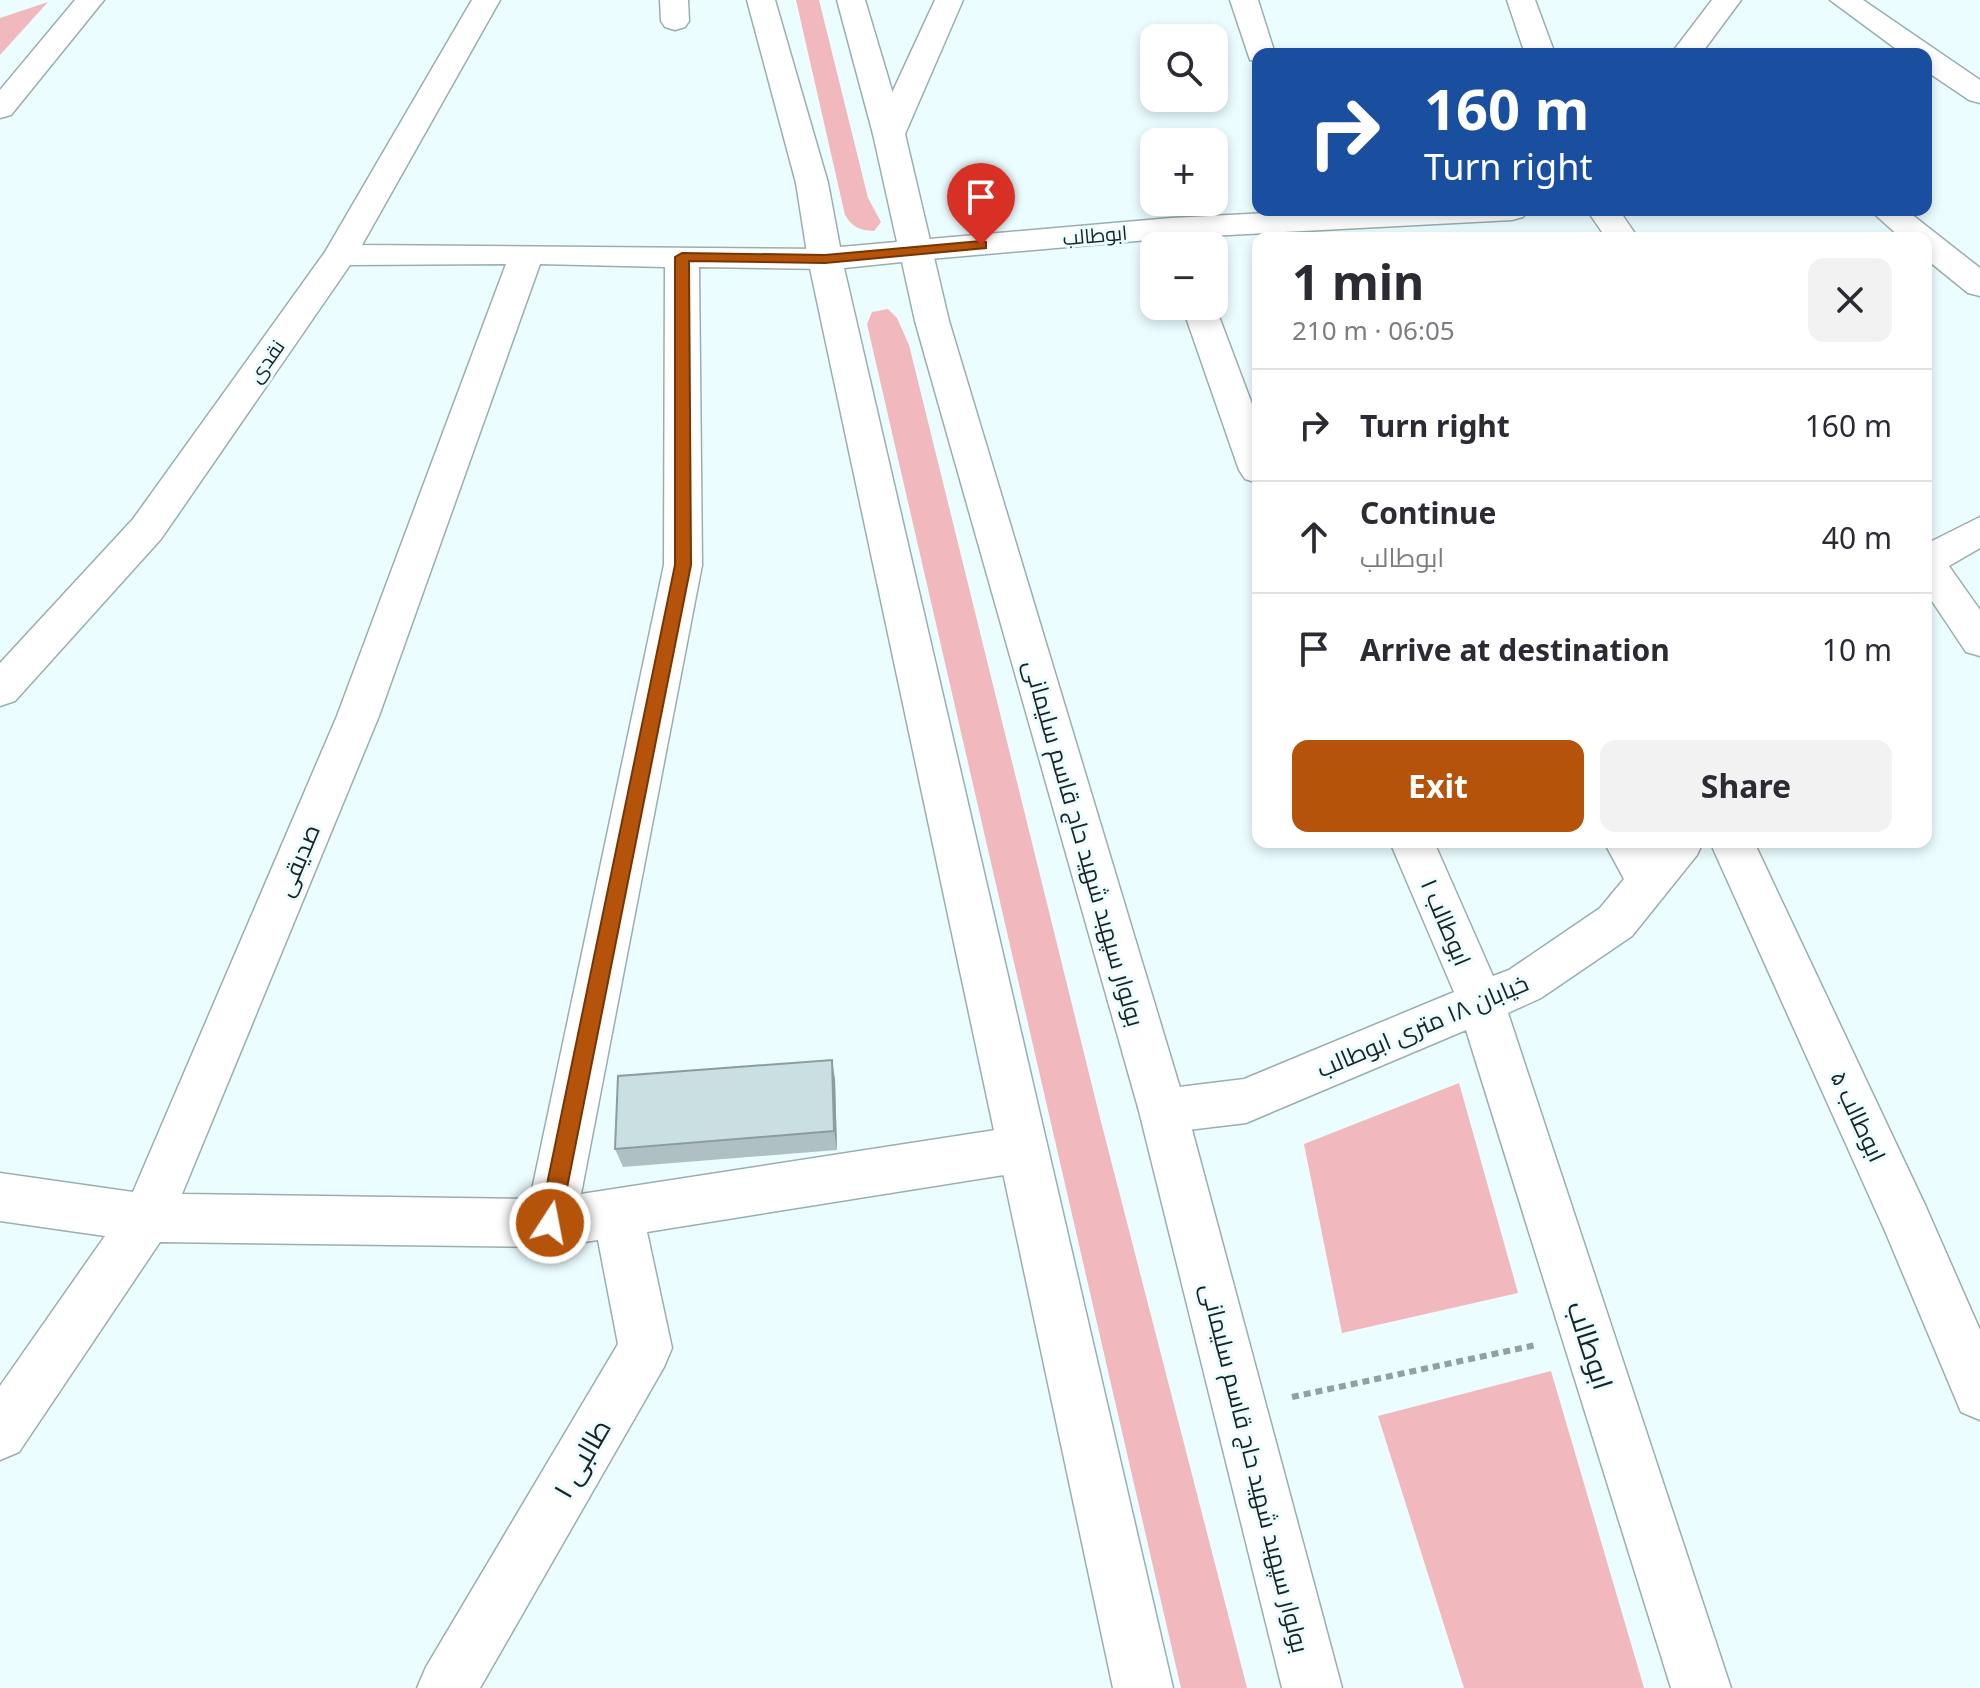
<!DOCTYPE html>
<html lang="en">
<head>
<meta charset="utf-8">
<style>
  body { margin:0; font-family:"Noto Sans",Cairo,sans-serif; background:#f2f2f3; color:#2b2b33; height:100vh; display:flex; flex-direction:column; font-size:30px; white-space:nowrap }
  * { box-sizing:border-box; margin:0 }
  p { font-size:26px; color:#7c7c81 }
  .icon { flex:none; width:44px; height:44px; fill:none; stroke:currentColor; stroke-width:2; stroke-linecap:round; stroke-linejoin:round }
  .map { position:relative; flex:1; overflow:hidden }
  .details { position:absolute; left:1252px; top:232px; width:680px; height:616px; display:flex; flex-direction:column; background:#fff; border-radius:16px; box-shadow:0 4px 12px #0003 }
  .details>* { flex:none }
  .guide { position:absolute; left:1252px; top:48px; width:680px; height:168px; border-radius:16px; box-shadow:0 4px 12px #0003; background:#1a4fa0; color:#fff; overflow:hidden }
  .fabs { position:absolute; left:1140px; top:24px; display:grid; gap:16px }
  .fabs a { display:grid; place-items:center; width:88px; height:88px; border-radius:16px; background:#fff; box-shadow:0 4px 12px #0003; font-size:40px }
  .pin { position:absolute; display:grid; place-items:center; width:68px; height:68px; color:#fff; margin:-82px -34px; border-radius:50% 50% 50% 0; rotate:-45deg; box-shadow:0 0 8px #0007 }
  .pin .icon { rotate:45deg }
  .me { position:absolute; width:88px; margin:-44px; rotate:11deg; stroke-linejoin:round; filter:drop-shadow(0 0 6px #0008) }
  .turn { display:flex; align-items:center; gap:28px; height:168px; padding:0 40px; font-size:36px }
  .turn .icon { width:104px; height:104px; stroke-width:2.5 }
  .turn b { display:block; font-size:56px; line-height:68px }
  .round { display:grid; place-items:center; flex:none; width:84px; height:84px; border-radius:16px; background:#f2f2f3 }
  .overview { display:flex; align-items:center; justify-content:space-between; height:136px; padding:0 40px }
  h1 { font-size:48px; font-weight:700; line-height:60px }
  .primary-button { display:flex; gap:16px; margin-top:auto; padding:16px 40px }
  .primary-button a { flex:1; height:92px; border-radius:16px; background:#b45309; color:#fff; font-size:32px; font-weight:700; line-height:92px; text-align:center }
  .primary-button a+a { background:#f2f2f3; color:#2b2b33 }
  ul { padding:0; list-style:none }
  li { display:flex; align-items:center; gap:24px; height:112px; padding:0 40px; border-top:2px solid #e1e1e2 }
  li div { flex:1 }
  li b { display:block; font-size:30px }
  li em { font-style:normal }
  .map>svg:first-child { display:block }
</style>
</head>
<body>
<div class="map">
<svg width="1980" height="1688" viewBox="0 0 1980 1688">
  <rect width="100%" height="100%" fill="#ecfdff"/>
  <path fill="#f1b9bd" d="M796,0h23l49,198 13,24 -7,9c-14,-1 -21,-3 -29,-16z
    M48,2l-48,53v-37z
    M888,309l9,9 12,27 190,769 148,574h-66l-314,-1364 5,-12z
    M1459,1083l59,210 -176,40 -38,-189z
    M1551,1371l93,317h-180l-86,-272z"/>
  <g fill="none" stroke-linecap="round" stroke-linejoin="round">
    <g stroke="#9aaeaf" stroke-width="3">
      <path id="minor" d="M75,0h29l-93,115 -11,3v-28z
        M472,0h28l-138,245 463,4 12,3 5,7 -5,7 -12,3 -126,-2 3,298 -121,629 441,-68 18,7 7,16 -7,16 -18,7 -375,60 25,116 -8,19 -184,321h-63l9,-21 192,-323 -20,-104 -48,7 -390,-5 -141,210 -19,8v-74l105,-150 -105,-15v-48l133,19 204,-476 169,-452 -156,1 -189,274 -146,162 -15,5v-43l133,-144 192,-267zM540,264l125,3 -1,298 -134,634 -348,-5 197,-478z
        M660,0h28l1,21 -4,6 -10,3 -10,-3 -4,-6z
        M935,0h28l-58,134 -5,7 -11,2 -11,-2 -5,-7z
        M1230,0h28l17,54h-17v8l-8,-2z
        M1507,0h28l20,54h-30z
        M1712,0h29l-40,54h-30z
        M1830,0h33l117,80v23l-11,-3 -43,-29v-17h-23z
        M1324,210h204l-5,7 -11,3 -341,18 -253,22 -12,-3 -5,-7 5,-7 12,-3 253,-22z
        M1587,210h32l19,28h-32z
        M1870,210h36l74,58v28l-12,-3 -42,-34v-21h-25z
        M1214,303l44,117v63l-13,-4 -6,-9 -57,-164h32z
        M1980,517v31l-31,18 31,44v46l-14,-4 -40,-60v-48z
        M1390,842h44l59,134 16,-6 91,-62 24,-29 -20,-37h45l2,4 4,-4h48l-6,13 -65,81 -91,62 -33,15 223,675h-60l-205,-658 -220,93 -83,10 -17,-6 -7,-16 7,-16 17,-6 81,-10 210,-87z
        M1710,842h44l172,365 54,123v90l-19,-8 -76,-181z"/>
    </g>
    <g stroke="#9aaeaf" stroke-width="3">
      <path id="major" d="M747,0h28l53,183 12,64 57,-5 -24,-108 -36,-134h28l40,134 44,187 238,790 155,577h-60l-143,-577 -224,-790 -13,-59 -58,6 329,1420h-60l-305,-1429 -12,-76z"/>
    </g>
    <path stroke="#93a0a2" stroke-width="6" stroke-dasharray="7 5" stroke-linecap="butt" d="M1292,1397l244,-52"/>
    <use href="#minor" fill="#fff" fill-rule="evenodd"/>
    <use href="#major" fill="#fff" fill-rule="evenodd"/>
  </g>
  <path fill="#aec0c2" d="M835,1079l2,71 -214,17 -8,-18z"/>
  <path fill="#8d9c9e" d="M832,1060l3,19 2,71 -3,-19z"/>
  <path fill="#cadfe1" stroke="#8d9c9e" stroke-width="2" d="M832,1060l2,71 -219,18 3,-73z"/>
  <path fill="#b45309" stroke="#753606" stroke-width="2" d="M981,241l5,1v6l-161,15 -136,-2 2,304 -131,658 -3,7 -7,3 -8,-3 -3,-7 136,-658v-308l7,-4 143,2z"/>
  <g text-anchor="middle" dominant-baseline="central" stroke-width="6" stroke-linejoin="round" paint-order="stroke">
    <g font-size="20" fill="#1a2223" stroke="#ecfdff">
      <text transform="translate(1095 235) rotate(-5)">ابوطالب</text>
      <text transform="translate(266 361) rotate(-55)">نقدی</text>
    </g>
    <g font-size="24" fill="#1a2223" stroke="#ecfdff">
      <text transform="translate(1085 843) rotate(74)">بولوار سپهبد شهید حاج قاسم سلیمانی</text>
      <text transform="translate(297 860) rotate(-67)">صدیقی</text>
      <text transform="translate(1447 922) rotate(67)">ابوطالب ۱</text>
      <text transform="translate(1422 1025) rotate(-23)">خیابان ۱۸ متری ابوطالب</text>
      <text transform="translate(1859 1116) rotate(65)">ابوطالب ۵</text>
      <text transform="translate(1256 1468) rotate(76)">بولوار سپهبد شهید حاج قاسم سلیمانی</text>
    </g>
    <g font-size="28" fill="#1a2223" stroke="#ecfdff">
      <text transform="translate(1591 1345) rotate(72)">ابوطالب</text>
      <text transform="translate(581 1458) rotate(-60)">طالبی ۱</text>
    </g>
  </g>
</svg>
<div class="fabs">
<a><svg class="icon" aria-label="search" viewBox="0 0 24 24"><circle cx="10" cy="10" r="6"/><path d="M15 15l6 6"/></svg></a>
<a>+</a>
<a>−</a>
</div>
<div class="pin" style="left:981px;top:245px;background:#d93025"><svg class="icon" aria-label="arrive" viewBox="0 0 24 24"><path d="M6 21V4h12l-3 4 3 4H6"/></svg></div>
<svg class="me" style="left:550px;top:1223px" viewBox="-20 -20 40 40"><circle r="17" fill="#b45309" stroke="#fff" stroke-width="3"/><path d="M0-11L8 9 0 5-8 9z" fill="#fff"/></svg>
<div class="guide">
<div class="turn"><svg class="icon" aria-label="right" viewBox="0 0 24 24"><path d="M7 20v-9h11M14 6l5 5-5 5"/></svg><div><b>160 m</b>Turn right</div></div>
</div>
<section class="details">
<div class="overview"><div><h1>1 min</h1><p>210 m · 06:05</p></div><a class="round"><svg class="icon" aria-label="close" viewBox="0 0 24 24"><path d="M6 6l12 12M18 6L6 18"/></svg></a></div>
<ul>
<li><svg class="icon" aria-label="right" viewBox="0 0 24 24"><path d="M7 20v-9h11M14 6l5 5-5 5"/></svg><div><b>Turn right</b></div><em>160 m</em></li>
<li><svg class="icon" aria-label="ahead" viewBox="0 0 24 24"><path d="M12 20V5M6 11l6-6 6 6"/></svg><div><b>Continue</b><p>ابوطالب</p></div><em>40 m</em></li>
<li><svg class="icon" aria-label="arrive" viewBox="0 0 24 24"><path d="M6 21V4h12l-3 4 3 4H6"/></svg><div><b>Arrive at destination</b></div><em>10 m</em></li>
</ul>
<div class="primary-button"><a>Exit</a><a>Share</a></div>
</section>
</div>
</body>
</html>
